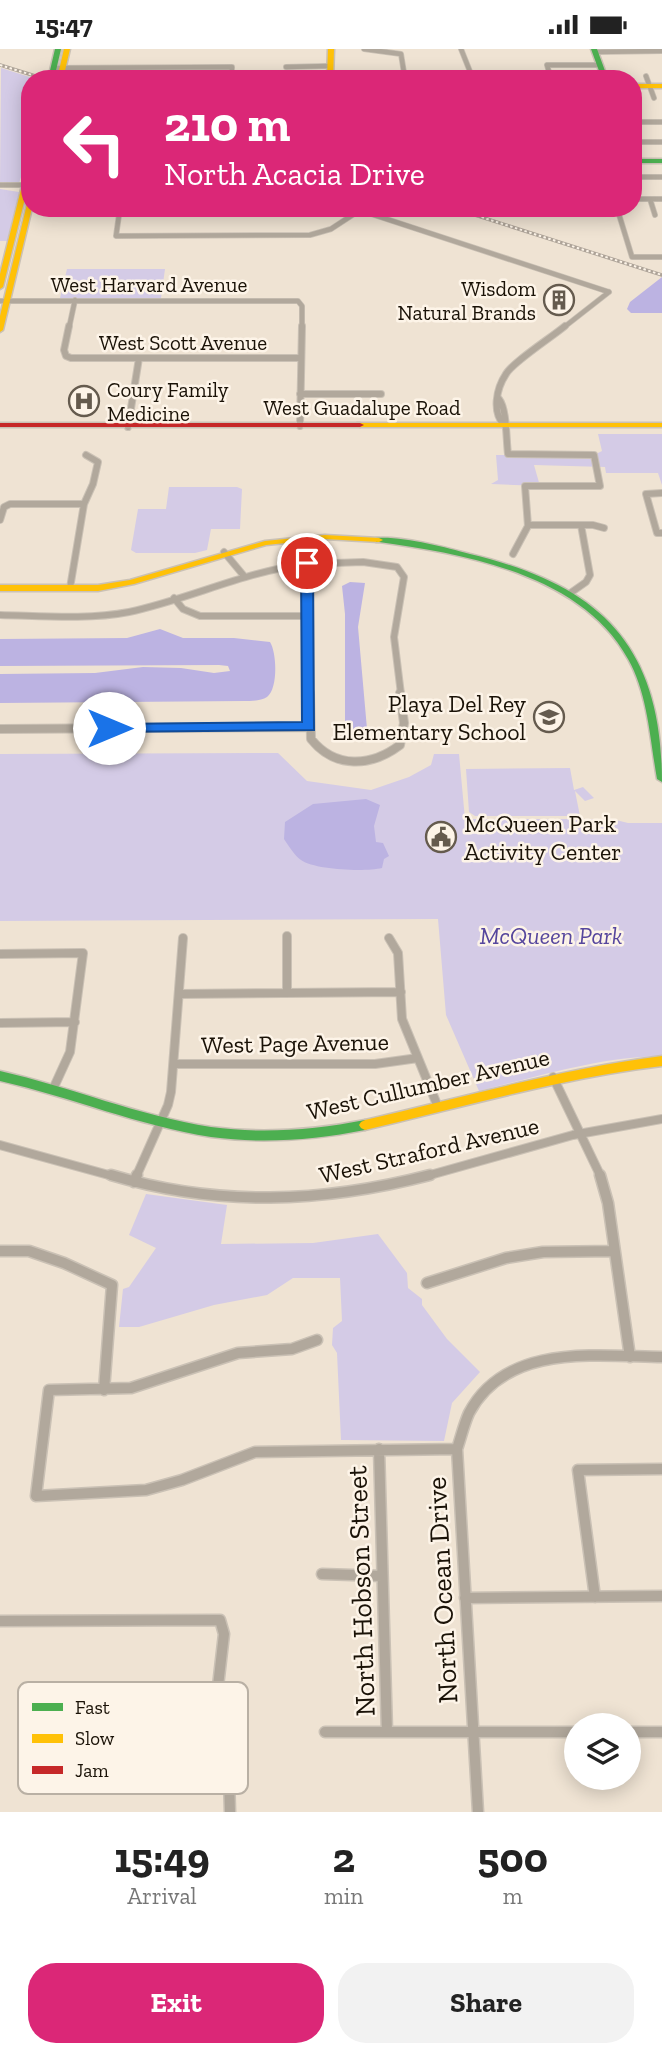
<!DOCTYPE html>
<html lang="en">
<head>
<meta charset="utf-8">
<style>
  body { margin:0; font-family:"Zilla Slab",serif; background:#f2f2f2; color:#222; height:100vh; display:flex; flex-direction:column; font-size:26px; white-space:nowrap }
  * { box-sizing:border-box; margin:0 }
  p { font-size:23px; color:#767676 }
  .icon { flex:none; width:38px; height:38px; fill:none; stroke:currentColor; stroke-width:2; stroke-linecap:round; stroke-linejoin:round }
  .map { position:relative; height:1763px; overflow:hidden }
  .details { display:flex; flex-direction:column; background:#fff; flex:1 }
  .details>* { flex:none }
  .top-card { position:absolute; left:21px; top:21px; width:621px; height:147px; border-radius:28px; box-shadow:0 4px 18px #0003; background:#db2777; color:#fff; overflow:hidden }
  .tools { position:absolute; left:564px; top:1664px; display:grid; gap:14px }
  .tools a { display:grid; place-items:center; width:77px; height:77px; border-radius:50%; background:#fff; box-shadow:0 4px 18px #0003; font-size:35px }
  .pin { position:absolute; display:grid; place-items:center; width:60px; height:60px; color:#fff; margin:-30px; border:4px solid #fff; border-radius:50%; box-shadow:0 2px 7px #0007 }
  .me { position:absolute; width:77px; margin:-38px; rotate:90deg; stroke-linejoin:round; filter:drop-shadow(0 0 5px #0008) }
  .turn { display:flex; align-items:center; gap:24px; height:147px; padding:0 28px; font-size:32px }
  .turn .icon { width:91px; height:91px; stroke-width:2.5 }
  .turn b { display:block; font-size:49px; line-height:60px }
  .eta { display:flex; justify-content:space-evenly; align-items:center; height:119px; text-align:center }
  .eta b { font-size:42px; font-weight:700; line-height:49px }
  .primary-button { display:flex; gap:14px; margin-top:auto; padding:14px 28px }
  .primary-button a { flex:1; height:80px; border-radius:28px; background:#db2777; color:#fff; font-size:28px; font-weight:700; line-height:80px; text-align:center }
  .primary-button a+a { background:#f2f2f2; color:#222 }
  .status { display:flex; justify-content:space-between; align-items:center; height:49px; padding:0 35px; background:#fff; direction:ltr }
  .status svg { height:19px; fill:currentColor }
  .map>svg:first-child { display:block }
</style>
</head>
<body>
<div class="status"><b>15:47</b><svg viewBox="0 0 49 12"><path d="M0 12V9h3v3zM5 12V6h3v6zM10 12V3h3v9zM15 12V0h3v12zM26 1h20v11H26zM47 4h2v5h-2z"/></svg></div>
<div class="map">
<svg width="662" height="1763" viewBox="0 0 662 1763">
  <rect width="100%" height="100%" fill="#efe3d3"/>
  <path fill="#d4cbe6" d="M1,19l35,11h-6v71l-11,33 -19,2z
    M0,140l19,3 -12,49h-7z
    M67,220h98l-4,29h-101z
    M598,385h64v51l-4,-12h-52l-1,-6 -71,-2 6,21 -49,-2 7,-4 -2,-25h98l8,-4z
    M169,438h68l5,2 -2,40h-29l-4,21 -12,3h-59l-5,-3 7,-41h28z
    M278,704l29,28 64,9 38,-13 22,-12 3,-11h25l6,65h147l16,4h34v233c-63,1 -122,20 -183,35l-33,-76 -8,-96 -438,2v-167z
    M570,719l4,22 9,-3 11,11 -9,3 -10,-10 5,25h-105l-6,-4 -3,-43z
    M146,1145l81,11 -6,39 92,-1 65,-9 29,39 1,15 14,11v6l25,34 33,33 -28,31 -8,38 -103,-1 -4,-87 -5,-8 1,-17 9,-7 -2,-43h-47l-26,17 -53,10 -75,22h-20l4,-38 6,-2 27,-39 -27,-13z"/>
  <path fill="#bcb3e2" d="M662,228v36h-31l-4,-4 3,-7z
    M350,533l15,1 -7,44 9,102 -10,5 -12,-5v-115l-3,-28z
    M160,580l23,9h51l36,4c7,11 8,47 -3,55 -6,4 -16,4 -23,4l-244,2v-29l95,-1 48,-6 38,1 33,5 16,-2 -2,-5 -9,-1 -219,1v-27l127,-1z
    M366,750l14,6 -6,21 2,16 7,1 6,13 -5,3 -2,9c-17,4 -67,2 -81,-8 -6,-4 -13,-15 -17,-21l1,-17 28,-18z"/>
  <g fill="none" stroke-linecap="round" stroke-linejoin="round">
    <g stroke="#cac1b5" stroke-width="6">
      <path id="street-far3" d="M364,0l37,5 4,25
        M461,0l12,30
        M595,3l67,-1
        M286,18l43,-1
        M54,19l178,-1 -1,12
        M646,27l8,22
        M424,30l49,-1
        M551,30l-4,-14h53
        M634,73h28
        M634,93h28
        M634,128h28
        M0,136h30
        M634,150h28
        M650,150l5,16
        M120,159l-4,28 194,-1 21,-6 29,-19
        M353,159l256,84
        M617,159l15,49h30
        M0,252h298l4,5v22
        M69,279l6,-28
        M563,279l46,-36"/>
    </g>
    <g stroke="#cac1b5" stroke-width="8">
      <path id="street-far2" d="M69,277l-5,24 2,6 5,2h230
        M300,345h81
        M499,350c8,10 7,40 9,55l86,1 6,31h-75l3,40 -15,28
        M504,376c-12,-13 -8,-36 2,-51 7,-12 46,-37 59,-48
        M300,377l2,-100
        M128,378l11,-69
        M662,444l-16,1 11,39h5
        M0,471l4,-13 6,-3h74
        M528,476h65l11,3
        M224,503l20,24
        M307,515l3,130
        M307,515l56,-2 34,5 7,10 -10,60 7,57
        M70,539l14,-84 9,-20 5,-22 -12,-7
        M569,545l17,-12 4,-7 -9,-50
        M174,549l9,11 17,7h109
        M0,566c43,1 87,5 129,-3 61,-13 117,-41 178,-48"/>
    </g>
    <g stroke="#cac1b5" stroke-width="10">
      <path id="street-far1" d="M310,644l1,46c24,30 60,28 89,6l4,-22 -4,-30
        M0,680l309,-2
        M287,887v56
        M389,889l9,15 4,66 36,88
        M0,905l83,-1 -13,99 -16,35
        M180,945l221,-2
        M0,974l75,-1
        M174,1015h201l43,-6
        M553,1028l48,100
        M0,1096l116,32
        M136,1128l32,-72 3,-13 12,-154
        M423,1128l150,-42 89,-16"/>
    </g>
    <g stroke="#cac1b5" stroke-width="13">
      <path id="street" d="M111,1126c107,32 211,28 319,0
        M600,1126l8,28 22,154
        M134,1133l3,-7
        M0,1202h29l35,12 48,22 -8,105
        M427,1234l79,-25 37,-6 70,-1
        M317,1291l-25,9 -54,4 -107,35 -82,2 -13,106 110,-6 36,-10 73,-28 202,-3
        M379,1400l8,283
        M322,1525l60,2
        M595,1548l-17,-127 84,-1
        M465,1549l197,-2
        M0,1572l220,-1 4,14 -6,52 -5,18 6,35 9,6
        M218,1637l7,14 8,34 -5,11 2,67
        M325,1683h251
        M628,1683h34
        M478,1763l-21,-363c4,-12 7,-25 12,-36 37,-70 127,-57 193,-56"/>
    </g>
    <g stroke="#cac1b5" stroke-width="3">
      <path id="fast" d="M55,0h6l-7,30h-6z
        M591,0h6l11,30h-6z
        M634,110h28v4h-28z
        M376,489c27,-2 68,9 94,16 130,31 192,91 192,228l-5,-3c-7,-39 -9,-85 -29,-120 -46,-84 -162,-105 -249,-117h-3z
        M0,1022c71,16 139,45 211,56 52,7 103,3 154,-7l4,2 2,3 -2,3 -4,2c-51,10 -102,14 -154,7 -72,-11 -140,-40 -211,-56z"/>
    </g>
    <g stroke="#cac1b5" stroke-width="3">
      <path id="slow" d="M64,0h6l-7,30h-6z
        M328,0h6l-1,30h-6z
        M634,35h28v4h-28z
        M30,114v15l-27,109 -3,2v-15l27,-109z
        M30,153v6h2l-29,122 -3,2v-16l27,-112z
        M357,374h305v4h-302l-4,-2z
        M325,486l54,3 4,2 -4,2 -54,-3 -59,6 -132,39 -36,7h-98v-6h98l32,-5 135,-39z
        M662,1007v10c-101,12 -198,41 -297,64l-4,-2 -2,-3 2,-3 4,-2c99,-23 196,-51 297,-64z"/>
    </g>
    <g stroke="#cac1b5" stroke-width="3">
      <path id="jam" d="M0,374h360l4,2 -4,2h-360z"/>
    </g>
    <use href="#street-far3" stroke="#b1a89c" stroke-width="4.5"/>
    <use href="#street-far2" stroke="#b1a89c" stroke-width="6"/>
    <use href="#street-far1" stroke="#b1a89c" stroke-width="8"/>
    <use href="#street" stroke="#b1a89c" stroke-width="10"/>
    <use href="#fast" fill="#4caf50" fill-rule="evenodd"/>
    <use href="#slow" fill="#ffc107" fill-rule="evenodd"/>
    <use href="#jam" fill="#c62828" fill-rule="evenodd"/>
    <g stroke="#ada398" stroke-width="3.5">
      <path id="rail" d="M0,16l45,14
        M453,159l209,67"/>
    </g>
    <use href="#rail" stroke="#fdf4e8" stroke-width="2" stroke-dasharray="2.5" stroke-linecap="butt"/>
  </g>
  <path fill="#1a73e8" stroke="#114b97" stroke-width="2" d="M307,511l6,3 1,167 -210,2 -2,-4 7,-4 193,-2 -1,-159z"/>
  <defs>
    <g id="building-ring" transform="scale(1.575)"><circle r="9.5" fill="#fdf4e8" stroke="#655b4e" stroke-width="1.5"/><path d="M-4-6H4V6H1V3H-1V6H-4ZM-2.5-4.3h1.7v1.8h-1.7ZM.8-4.3h1.7v1.8H.8ZM-2.5-1h1.7V.8h-1.7ZM.8-1h1.7V.8H.8Z" fill="#655b4e"/></g>
    <g id="hospital-ring" transform="scale(1.575)"><circle r="9.5" fill="#fdf4e8" stroke="#655b4e" stroke-width="1.5"/><path d="M-5-5h3v3.5h4V-5h3V5h-3V1.5h-4V5h-3Z" fill="#655b4e"/></g>
    <g id="school-ring" transform="scale(1.575)"><circle r="9.5" fill="#fdf4e8" stroke="#655b4e" stroke-width="1.5"/><path d="M0-5L7-2L0 1L-7-2ZM-4 1L0 2.5L4 1V4Q0 6-4 4Z" fill="#655b4e"/></g>
    <g id="civic-ring" transform="scale(1.575)"><circle r="9.5" fill="#fdf4e8" stroke="#655b4e" stroke-width="1.5"/><path d="M-.6-6.5H3V-4.5H.6V-3L4-1V1h2V6H-6V1h2V-1L-.6-3ZM-1.2 2.5V6h2.4V2.5Z" fill="#655b4e"/></g>
  </defs>
  <g fill-rule="evenodd">
    <use href="#building-ring" x="559" y="251"/>
    <use href="#hospital-ring" x="84" y="352"/>
    <use href="#school-ring" x="549" y="668"/>
    <use href="#civic-ring" x="441" y="788"/>
  </g>
  <g text-anchor="middle" dominant-baseline="central" stroke-width="5" stroke-linejoin="round" paint-order="stroke">
    <g font-size="21" fill="#1a1207" stroke="#fdf4e8">
      <text x="149" y="235">West Harvard Avenue</text>
      <text x="183" y="293">West Scott Avenue</text>
      <text x="362" y="358">West Guadalupe Road</text>
    </g>
    <g font-size="21" fill="#1a1207" stroke="#fdf4e8" text-anchor="end">
      <text x="536" y="239">Wisdom<tspan x="536" dy="24">Natural Brands</tspan></text>
      <text x="107" y="340" text-anchor="start">Coury Family<tspan x="107" dy="24">Medicine</tspan></text>
    </g>
    <g font-size="24" fill="#1a1207" stroke="#fdf4e8" text-anchor="end">
      <text x="526" y="654">Playa Del Rey<tspan x="526" dy="28">Elementary School</tspan></text>
      <text x="464" y="774" text-anchor="start">McQueen Park<tspan x="464" dy="28">Activity Center</tspan></text>
    </g>
    <g font-size="24" font-style="italic" fill="#56469d" stroke="#fdf4e8">
      <text x="551" y="886">McQueen Park</text>
    </g>
    <g font-size="24" fill="#1a1207" stroke="#fdf4e8">
      <text transform="translate(295 994) rotate(-1)">West Page Avenue</text>
      <text transform="translate(428 1035) rotate(-13)">West Cullumber Avenue</text>
      <text transform="translate(429 1101) rotate(-13)">West Straford Avenue</text>
    </g>
    <g font-size="28" fill="#1a1207" stroke="#fdf4e8">
      <text transform="translate(442 1541) rotate(-93)">North Ocean Drive</text>
      <text transform="translate(361 1542) rotate(-92)">North Hobson Street</text>
    </g>
  </g>
  <rect x="18" y="1633" width="230" height="112" rx="10" fill="#fdf4e8" stroke="#b9b0a4" stroke-width="2"/>
  <rect x="32" y="1654" width="31" height="8" fill="#4caf50"/>
  <rect x="32" y="1685" width="31" height="9" fill="#ffc107"/>
  <rect x="32" y="1717" width="31" height="8" fill="#c62828"/>
  <g font-size="19" fill="#1a1207">
    <text x="75" y="1665">Fast</text>
    <text x="75" y="1696">Slow</text>
    <text x="75" y="1728">Jam</text>
  </g>
</svg>
<div class="tools">
<a><svg class="icon" aria-label="layers" viewBox="0 0 24 24"><path d="M12 4l9 5-9 5-9-5zM3 14l9 5 9-5"/></svg></a>
</div>
<div class="pin" style="left:307px;top:514px;background:#d93025"><svg class="icon" aria-label="arrive" viewBox="0 0 24 24"><path d="M6 21V4h12l-3 4 3 4H6"/></svg></div>
<svg class="me" style="left:109px;top:679px" viewBox="-20 -20 40 40"><circle r="19" fill="#fff"/><path d="M0-13L10 11 0 6-10 11z" fill="#1a73e8"/></svg>
<div class="top-card">
<div class="turn"><svg class="icon" aria-label="left" viewBox="0 0 24 24"><path d="M17 20v-9H6M10 6l-5 5 5 5"/></svg><div><b>210 m</b>North Acacia Drive</div></div>
</div>
</div>
<section class="details">
<div class="eta">
<div><b>15:49</b><p>Arrival</p></div>
<div><b>2</b><p>min</p></div>
<div><b>500</b><p>m</p></div>
</div>
<div class="primary-button"><a>Exit</a><a>Share</a></div>
</section>
</body>
</html>
